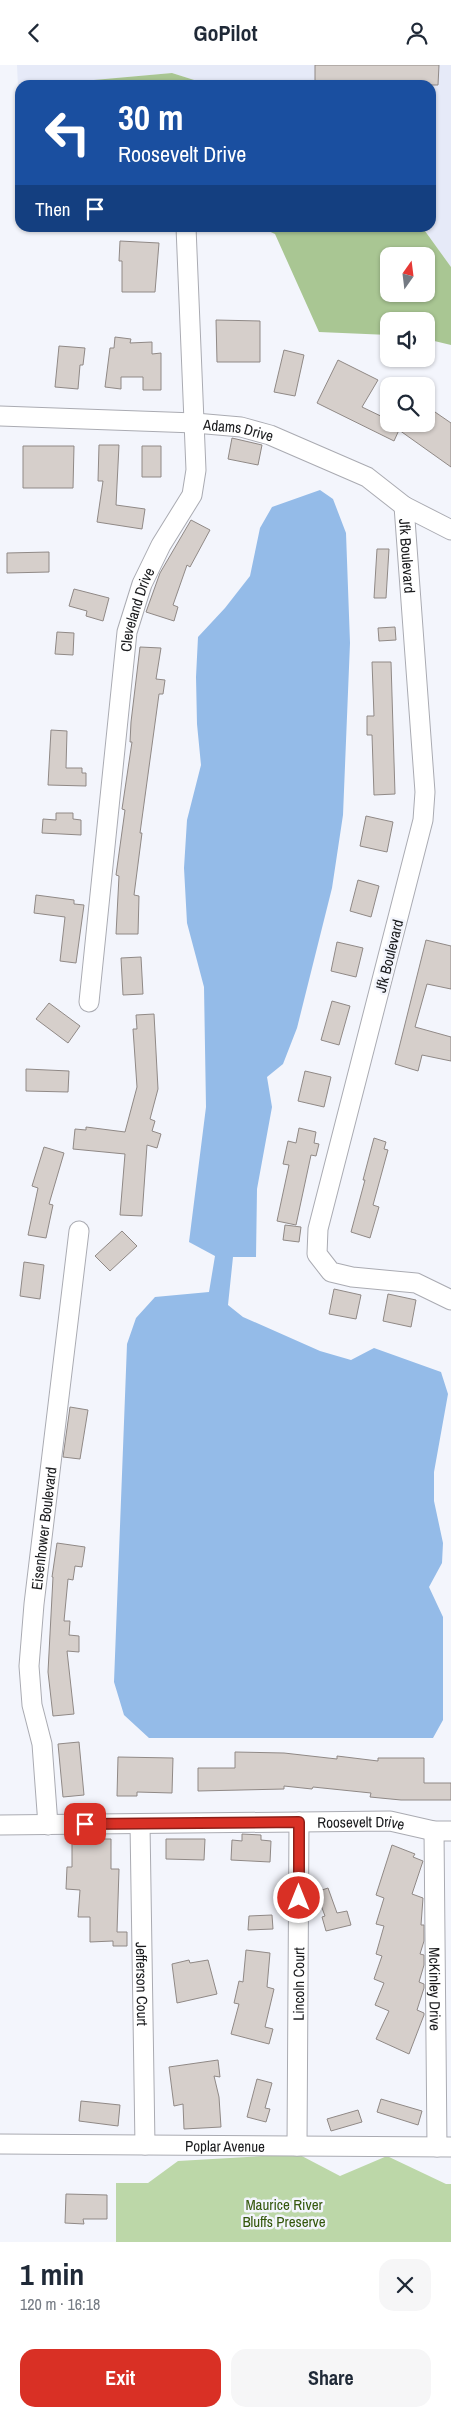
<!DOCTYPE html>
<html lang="en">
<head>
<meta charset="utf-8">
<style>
  body { margin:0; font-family:"Archivo Narrow",sans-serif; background:#f6f6f7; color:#1f2937; height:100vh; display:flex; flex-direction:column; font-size:19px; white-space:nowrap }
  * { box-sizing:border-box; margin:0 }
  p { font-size:16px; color:#747a83 }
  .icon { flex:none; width:28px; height:28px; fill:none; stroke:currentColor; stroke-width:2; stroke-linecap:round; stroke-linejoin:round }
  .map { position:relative; height:2177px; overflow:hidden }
  .details { display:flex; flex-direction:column; background:#fff; flex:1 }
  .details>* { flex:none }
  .banner { position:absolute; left:15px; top:15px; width:421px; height:152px; border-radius:15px; box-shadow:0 1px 4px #0004; background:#1a4fa0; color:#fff; overflow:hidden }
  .needle { width:32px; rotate:14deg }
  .buttons { position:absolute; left:380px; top:182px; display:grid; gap:10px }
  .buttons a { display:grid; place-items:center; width:55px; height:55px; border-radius:10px; background:#fff; box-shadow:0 1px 4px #0004; font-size:25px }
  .pin { position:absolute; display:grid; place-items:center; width:42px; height:42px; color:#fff; margin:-21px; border-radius:10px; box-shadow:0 2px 8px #0006 }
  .me { position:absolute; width:55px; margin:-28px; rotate:0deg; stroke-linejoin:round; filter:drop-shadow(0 0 4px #0008) }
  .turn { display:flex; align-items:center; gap:18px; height:105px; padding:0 20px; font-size:22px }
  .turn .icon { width:65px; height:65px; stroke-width:2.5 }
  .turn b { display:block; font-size:35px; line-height:42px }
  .then { display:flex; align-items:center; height:48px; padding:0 20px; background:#0003; gap:10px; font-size:19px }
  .round { display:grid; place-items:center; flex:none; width:52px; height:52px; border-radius:15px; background:#f6f6f7 }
  .summary { display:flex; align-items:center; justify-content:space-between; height:85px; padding:0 20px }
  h1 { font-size:30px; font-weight:700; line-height:38px }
  .primary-button { display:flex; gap:10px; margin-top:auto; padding:10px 20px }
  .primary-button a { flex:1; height:58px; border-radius:15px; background:#d93025; color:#fff; font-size:20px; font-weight:700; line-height:58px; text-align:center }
  .primary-button a+a { background:#f6f6f7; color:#1f2937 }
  header { display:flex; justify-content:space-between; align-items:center; height:65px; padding:0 20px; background:#fff; font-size:22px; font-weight:700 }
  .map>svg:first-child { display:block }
</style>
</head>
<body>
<header><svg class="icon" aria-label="back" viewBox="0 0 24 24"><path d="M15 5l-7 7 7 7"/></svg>GoPilot<svg class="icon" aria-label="person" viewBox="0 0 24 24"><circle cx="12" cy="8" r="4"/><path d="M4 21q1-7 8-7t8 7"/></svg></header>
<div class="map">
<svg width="451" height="2177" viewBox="0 0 451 2177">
  <rect width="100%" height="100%" fill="#f3f5fc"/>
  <path fill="#e6eaf8" d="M17,0h434v202l-26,-36 -13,-3 19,-1v-142h-221l-38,-12 -154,14z"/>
  <path fill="#bcd7a8" d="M298,2089l42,22 47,-20 59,28h5v58h-335v-59h32l30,-22z"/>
  <path fill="#a9c693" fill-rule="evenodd" d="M172,8l38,12h-172z
    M18,22h2v110h-3z
    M412,162l13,4 26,36v78l-25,-6v-18h-37v14l-70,-3 -44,-98 -13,-6zM426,191v38h-37v-38z"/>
  <path fill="#94bbe8" d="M320,425l13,9 13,34 4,110 -7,172 -11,73 -35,140 -14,36 -16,13 5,30 -15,82 -1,68h-23l-5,48 15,12 77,34 31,9 23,-12 67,24 7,22 -14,78v29l9,42 -1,20 -13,24 14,30v103l-10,18h-284l-25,-23 -10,-33 13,-338 9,-26 19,-21 54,-5 6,-36 -26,-14 17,-135 -2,-120 -17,-64 -3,-55 3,-48 14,-55 -4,-41 -1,-47 2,-40 27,-29 25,-32 10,-48 12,-21z"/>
  <path fill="#d6cfcb" stroke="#908986" d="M315,0h124l-1,20h-123z
    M120,176l39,2 -4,49h-33v-31h-3z
    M216,255l44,1v41h-43z
    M115,272l16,2 -1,4 22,-1v12l9,-1v37h-18v-13h-22v12l-16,-2 5,-39h4z
    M59,281l26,2 -2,17h-3l-2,24 -23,-2z
    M284,285l20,5 -9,41 -21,-4z
    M338,295l40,20 -16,27 27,13v4h38l8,-12 16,11v44l-52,-37 -5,11 -77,-38z
    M232,373l30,7 -4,20 -30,-6z
    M99,380h20l-3,60 29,4 -3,20 -45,-7 6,-41h-5z
    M23,381h51l-1,42h-50z
    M142,381h19v31h-19z
    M191,455l19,10 -20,37 -3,-2 -14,40 5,2 -4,14 -28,-9 14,-39z
    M377,484h12l-3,49h-12z
    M49,487v20l-42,1v-20z
    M74,524l35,9 -6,23 -17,-5 1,-5 -18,-5z
    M395,562l1,13 -17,1 -1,-13z
    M57,567l17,1 -1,22 -18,-1z
    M140,582l21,1 -5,31 9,1 -2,14h-4l-19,139h2l-8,62 5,1 -1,38h-22l3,-58 -3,-1 9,-65 -3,-1 10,-67h-2l1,-20z
    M372,597h19l4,132 -21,1 -2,-60h-5v-19h7z
    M51,665l16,1 -1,37h16v5h4v13l-38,-1z
    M56,748h17v6l8,1v15l-39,-2 1,-14 13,1z
    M366,751l27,6 -6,30 -27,-6z
    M358,815l21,6 -8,31 -21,-6z
    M36,830l38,5v4l10,1 -8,58 -16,-2 5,-44 -31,-4z
    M426,875l25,6v43l-24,-5 -12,43 36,10v24l-29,-6 -4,16 -23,-7z
    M337,877l26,6 -7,29 -25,-6z
    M141,892l2,37 -20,1 -2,-37z
    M332,936l18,5 -11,39 -18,-5z
    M49,938l31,23 -12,17 -32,-24z
    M154,949l4,75 -8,30 5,2 -3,10 9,3 -4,14 -10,-3 -5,71 -22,-1 5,-61 -52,-5 2,-20 11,1v-3l39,5 12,-45 -4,-58h4l-1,-14z
    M26,1004l43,2 -1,21 -42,-1z
    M305,1006l26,6 -7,30 -26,-6z
    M299,1063l17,4 -2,11 5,1 -3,12 -5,-1 -15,70 -19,-4 12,-56 -6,-1 5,-23 8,2z
    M374,1073l12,4 -2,7 4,1 -15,55 6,2 -9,31 -19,-6 14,-52h-2z
    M44,1082l20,6 -15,51 4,1 -7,33 -18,-3 10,-47 -6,-2z
    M285,1160l16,2 -2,15 -16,-2z
    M122,1166l15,15 -27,25 -15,-15z
    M24,1197l20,3 -4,34 -20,-3z
    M334,1224l27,6 -5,24 -27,-5z
    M388,1229l28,6 -5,27 -28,-6z
    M70,1342l18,3 -8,49 -17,-2z
    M57,1478l28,4 -3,20 -7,-1 -2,14 -5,-1 -4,42h6l-1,14 10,1v16l-12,-1 7,63 -21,2 -5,-44 5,-95h-1z
    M79,1677l5,53 -21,2 -5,-53z
    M235,1687l49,1 53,6v-3l41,5v-3h46v25h27v17h-50l-31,-3 1,-4 -58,-6 -1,2 -28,-3v3l-86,2v-23h37z
    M118,1692l55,1 -1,35 -35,-1v4h-20z
    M242,1769l19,1v5l10,1 -1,21 -39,-2 1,-20 10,1z
    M72,1774h39v30h8l-2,63h10v14h-14v-5l-23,1v-25h-12l2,-27 -14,-1 1,-22h5z
    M166,1774h39l-1,21 -38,-1z
    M392,1780l23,9 -2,3 10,4 -11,33 11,4 -2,27h3v16l-4,13 4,1v10l-5,17 5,2v4l-7,22 7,3v2l-15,39 -33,-15 13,-28 -14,-6 9,-22 -10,-4 8,-23 -6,-2 8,-28 -8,-2 8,-26 -8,-3z
    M328,1823l9,25 10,-2 4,14 -25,6 -4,-14 3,-1 -9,-24z
    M272,1850l1,14 -25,1 1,-14z
    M246,1885l24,3 -3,34 7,2 -9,38 8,2 -4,15 -38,-10 8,-30 -5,-1 5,-22 4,1z
    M189,1895l1,3 18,-3 9,34 -40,9 -5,-39z
    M218,1995l2,17 -6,-1 5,21 2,30 -37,2 -1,-25 -9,2 -5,-39z
    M257,2014l15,4 -7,25 5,1 -4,13 -19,-5z
    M381,2034l41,12 -4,14 -41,-13z
    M81,2036l39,4 -2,21 -39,-5z
    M358,2045l4,12 -31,9 -4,-12z
    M66,2129l41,1v24h-24l1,5 -19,-1z"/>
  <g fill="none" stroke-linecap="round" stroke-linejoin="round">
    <g stroke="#aaabb2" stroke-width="21">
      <g id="minor">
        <path id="s1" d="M0,351l195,7 46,4 29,8 97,42 37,29 47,24"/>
        <path id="s2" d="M404,441l21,286 -2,28 -105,409 -1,25 14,18 21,5 64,6 35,17"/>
        <path id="s3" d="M89,937l38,-370 15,-48 19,-39 31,-50 4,-25 -10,-243"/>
        <path id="s4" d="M140,1759l5,321"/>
        <path id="s5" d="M0,1760l390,-4 44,10h17"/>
        <path id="s6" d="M48,1760l-6,-81 -10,-39 -3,-39 5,-62 45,-373"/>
        <path id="s7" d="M434,1766l3,316"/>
        <path id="s8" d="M0,2079l451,3"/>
        <path id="s9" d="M297,2081l2,-324"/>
      </g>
    </g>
    <use href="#minor" stroke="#fff" stroke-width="19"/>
  </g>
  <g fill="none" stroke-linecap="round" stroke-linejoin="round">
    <g stroke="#8d1f18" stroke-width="12">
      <path id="route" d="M85,1759l214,-2v76"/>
    </g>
    <use href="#route" stroke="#d93025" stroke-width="9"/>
  </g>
  <g text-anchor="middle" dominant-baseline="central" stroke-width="5" stroke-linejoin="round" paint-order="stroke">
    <g font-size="15" fill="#1a1b1d" stroke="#f3f5fc">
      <text stroke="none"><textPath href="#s1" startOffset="239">Adams Drive</textPath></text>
      <text stroke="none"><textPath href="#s2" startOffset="50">Jfk Boulevard</textPath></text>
      <text stroke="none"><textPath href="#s3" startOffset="396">Cleveland Drive</textPath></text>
      <text transform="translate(389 891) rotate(-76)">Jfk Boulevard</text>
      <text stroke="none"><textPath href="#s6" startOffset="299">Eisenhower Boulevard</textPath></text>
      <text stroke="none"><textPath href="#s5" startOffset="361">Roosevelt Drive</textPath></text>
      <text stroke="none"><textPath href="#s4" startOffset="160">Jefferson Court</textPath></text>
      <text stroke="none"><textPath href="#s9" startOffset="162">Lincoln Court</textPath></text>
      <text stroke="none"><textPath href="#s7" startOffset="158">McKinley Drive</textPath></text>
      <text stroke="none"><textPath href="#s8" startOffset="225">Poplar Avenue</textPath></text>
    </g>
    <g font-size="15" fill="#34570c" stroke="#f3f5fc">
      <text x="284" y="2139">Maurice River<tspan x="284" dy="17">Bluffs Preserve</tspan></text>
    </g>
  </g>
</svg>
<div class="buttons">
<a><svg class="needle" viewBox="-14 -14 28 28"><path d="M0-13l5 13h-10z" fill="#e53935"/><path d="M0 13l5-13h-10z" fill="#747a83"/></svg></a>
<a><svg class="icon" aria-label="sound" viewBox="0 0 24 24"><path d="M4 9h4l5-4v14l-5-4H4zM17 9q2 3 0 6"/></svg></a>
<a><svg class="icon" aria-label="search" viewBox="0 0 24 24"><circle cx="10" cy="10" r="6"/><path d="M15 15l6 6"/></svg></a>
</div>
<div class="pin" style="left:85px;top:1759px;background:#d93025"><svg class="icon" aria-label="arrive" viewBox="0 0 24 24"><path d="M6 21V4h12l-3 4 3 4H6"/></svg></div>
<svg class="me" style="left:299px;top:1833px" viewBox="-20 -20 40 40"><circle r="17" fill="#d93025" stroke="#fff" stroke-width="3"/><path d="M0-11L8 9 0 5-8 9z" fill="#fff"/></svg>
<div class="banner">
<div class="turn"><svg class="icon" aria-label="left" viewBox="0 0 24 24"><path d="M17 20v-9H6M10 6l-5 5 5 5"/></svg><div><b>30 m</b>Roosevelt Drive</div></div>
<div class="then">Then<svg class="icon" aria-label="arrive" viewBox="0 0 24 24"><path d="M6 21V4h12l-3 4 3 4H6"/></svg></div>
</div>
</div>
<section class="details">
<div class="summary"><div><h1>1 min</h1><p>120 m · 16:18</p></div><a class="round"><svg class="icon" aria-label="close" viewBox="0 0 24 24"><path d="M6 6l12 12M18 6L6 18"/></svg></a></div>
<div class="primary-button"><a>Exit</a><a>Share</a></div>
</section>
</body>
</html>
